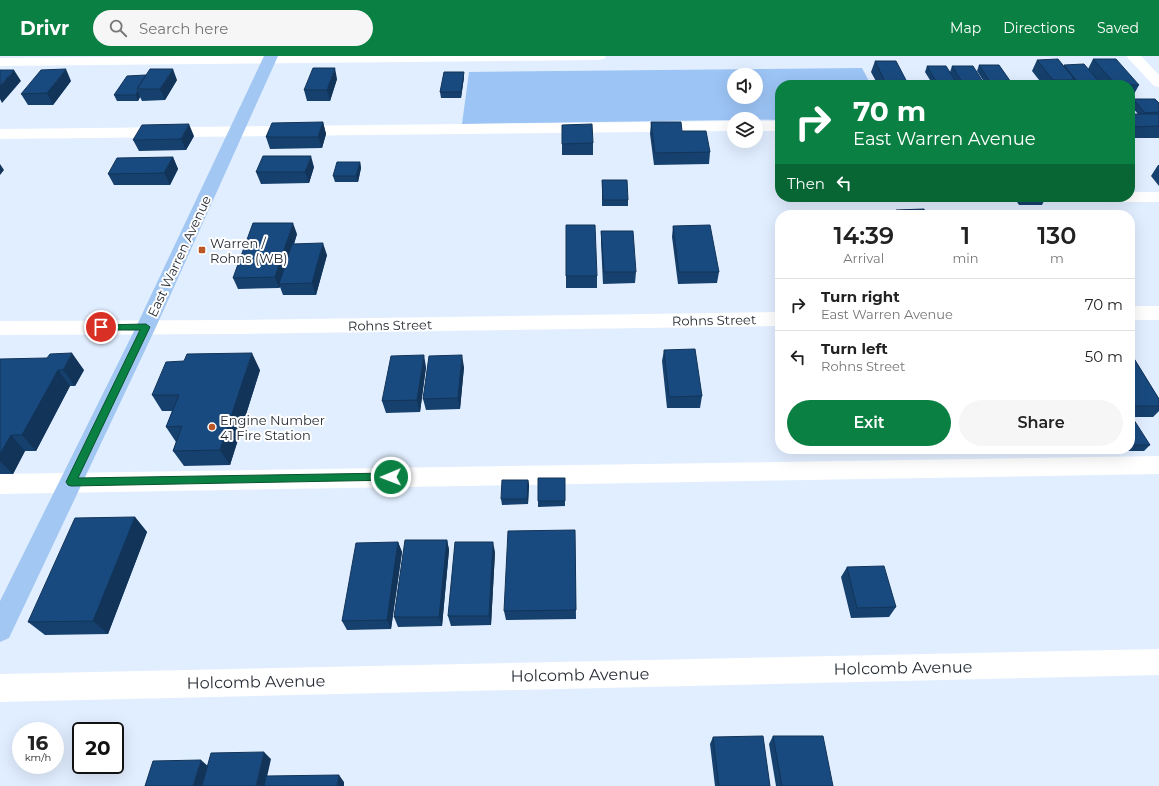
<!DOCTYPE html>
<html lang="en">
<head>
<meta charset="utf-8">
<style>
  body { margin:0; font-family:Montserrat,sans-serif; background:#f6f6f6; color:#222; height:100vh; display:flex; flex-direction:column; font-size:15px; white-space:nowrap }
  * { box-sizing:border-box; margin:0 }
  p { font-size:13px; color:#767676 }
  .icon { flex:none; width:22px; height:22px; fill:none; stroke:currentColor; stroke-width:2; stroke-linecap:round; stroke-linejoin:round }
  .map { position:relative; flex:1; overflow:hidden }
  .side { position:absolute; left:775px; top:154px; width:360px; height:244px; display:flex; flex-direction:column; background:#fff; border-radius:16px; box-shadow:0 4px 16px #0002 }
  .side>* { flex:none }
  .top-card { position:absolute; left:775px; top:24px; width:360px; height:122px; border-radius:16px; box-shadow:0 4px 16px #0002; background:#0b8043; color:#fff; overflow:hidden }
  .buttons { position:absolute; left:727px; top:12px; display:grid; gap:8px }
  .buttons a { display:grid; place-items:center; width:36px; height:36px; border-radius:50%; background:#fff; box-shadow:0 4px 16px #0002; font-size:20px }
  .speed { position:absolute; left:12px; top:666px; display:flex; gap:8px; font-size:20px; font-weight:700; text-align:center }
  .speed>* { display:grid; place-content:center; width:52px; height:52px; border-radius:50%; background:#fff; box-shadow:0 4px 16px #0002; line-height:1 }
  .speed small { font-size:10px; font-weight:400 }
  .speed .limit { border:2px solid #111; border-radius:6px; background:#fff; color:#111 }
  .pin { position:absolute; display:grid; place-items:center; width:34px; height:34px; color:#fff; margin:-17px; border:2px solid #fff; border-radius:50%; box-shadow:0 1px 4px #0007 }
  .me { position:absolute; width:44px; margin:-22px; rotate:269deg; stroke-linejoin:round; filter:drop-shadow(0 0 3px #0008) }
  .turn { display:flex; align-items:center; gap:14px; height:84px; padding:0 12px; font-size:18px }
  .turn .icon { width:52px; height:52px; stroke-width:2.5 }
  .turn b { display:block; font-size:28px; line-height:34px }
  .then { display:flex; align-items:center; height:38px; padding:0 12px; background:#0003; gap:8px; font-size:15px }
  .eta { display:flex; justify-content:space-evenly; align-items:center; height:68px; text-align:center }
  .eta b { font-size:24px; font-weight:600; line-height:28px }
  .primary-button { display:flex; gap:8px; margin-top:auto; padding:8px 12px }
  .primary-button a { flex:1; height:46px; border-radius:24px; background:#0b8043; color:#fff; font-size:16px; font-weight:600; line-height:46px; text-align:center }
  .primary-button a+a { background:#f6f6f6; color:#222 }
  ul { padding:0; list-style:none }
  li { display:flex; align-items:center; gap:12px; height:52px; padding:0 12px; border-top:1px solid #e0e0e0 }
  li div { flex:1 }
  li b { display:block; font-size:15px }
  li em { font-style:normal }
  header { display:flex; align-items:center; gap:24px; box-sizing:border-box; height:56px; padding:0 20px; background:#0b8043; color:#fff }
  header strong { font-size:19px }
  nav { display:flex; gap:22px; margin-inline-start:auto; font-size:14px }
  .search { width:280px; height:36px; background:#f6f6f6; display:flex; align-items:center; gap:10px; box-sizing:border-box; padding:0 14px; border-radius:22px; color:#767676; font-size:15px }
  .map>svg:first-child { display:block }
</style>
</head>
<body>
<header>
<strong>Drivr</strong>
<div class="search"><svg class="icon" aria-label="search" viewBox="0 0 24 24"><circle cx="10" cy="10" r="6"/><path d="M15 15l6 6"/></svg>Search here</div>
<nav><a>Map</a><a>Directions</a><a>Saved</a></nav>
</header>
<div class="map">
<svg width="1159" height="730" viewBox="0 0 1159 730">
  <rect width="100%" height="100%" fill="#e1eeff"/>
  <path fill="#9cc4f5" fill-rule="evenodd" d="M862,12l9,17h-91v35l-46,-1v1l-272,4 7,-52zM734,19h22v22h-22z"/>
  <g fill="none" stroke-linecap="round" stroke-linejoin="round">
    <path fill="#fff" fill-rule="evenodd" d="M185,0h421l-2,3 -5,1 -599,6v-8z
      M1126,0h15l18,19v12l-5,-1z
      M734,65v10l-734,8v-10z
      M756,65h24v10h-24z
      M1130,136h29v10h-52l-6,-1 -2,-4h31z
      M1130,250h29v14h-29z
      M780,256v14l-542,8 -238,1v-14l238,-1z
      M1159,400v18l-1159,20v-20z
      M1159,593v26l-1159,27v-28z"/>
    <path fill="#a2c7f2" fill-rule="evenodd" d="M264,0h14l-122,271 -147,311 -9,4v-41l136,-274z"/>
  </g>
  <path fill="#16406d" d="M1093,3l46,26 -6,11h-3v-11h-87l-11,-14 5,-11 27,6v-1l24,4z
    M875,5l32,21 -1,3h-28l-7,-13z
    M979,9l34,20h-27l-9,-14z
    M927,10l23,6 2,-6 33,19h-52l-8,-13z
    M464,21l-3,21h-20l-1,-6z
    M337,23l-7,22h-23l-3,-11z
    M177,24l-12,20 -23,1 -2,-4 -2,4h-21l-3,-6z
    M71,25l-18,24h-25l-7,-11z
    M1133,43l26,4v35h-29v-24h8l-8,-9z
    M323,66l3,12 -4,14 -52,1 -4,-12z
    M651,66l31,9 28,21 -1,12 -55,1 -4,-31z
    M562,69l31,18v12h-31z
    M194,80l-8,14 -47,1 -6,-11z
    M173,101l5,12 -8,16h-56l-6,-11z
    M360,106l1,6 -3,14h-23l-2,-6z
    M1158,109h1v21l-8,-10z
    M314,111l-5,16 -48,1 -5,-12z
    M602,124l26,20v6h-26z
    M1014,141h30l1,2 -3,6h-23z
    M896,154l30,5h-32z
    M566,169l31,51v12h-31z
    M673,170l46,46 -2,11 -39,1 -6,-47z
    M601,175l35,41 -1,11 -32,1 -2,-41z
    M297,178l-3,10 33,11 -11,40h-33l-3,-8 -1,1 -41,1 -5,-11z
    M664,294l38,46 -2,12h-33l-5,-47z
    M1130,296l29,47v12l-6,6h-23z
    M0,303l84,11 -9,16h-5l-34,65h-11l-12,23h-13z
    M426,311l-6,45 -34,1 -4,-12z
    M464,311l-4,42 -34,1 -3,-11z
    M260,314l-30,95 -46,1 -11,-15 3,-9 -10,-15 6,-16h-10l-10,-16z
    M1130,364l20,25 -6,6h-25l-1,-2h12z
    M1018,393h32l-1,1 -30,1z
    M565,422v28l-27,1v-6z
    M528,424l1,5 -1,19 -26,1 -1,-6z
    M135,461l12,15 -39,102 -63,1 -17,-13z
    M575,474l1,89 -70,1 -2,-9z
    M447,484l2,10 -7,76 -44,1 -4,-10z
    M398,486l4,10 -11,77 -44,1 -5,-9z
    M495,496l-4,73 -40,1 -3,-10z
    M847,511l49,40 -7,10 -38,1 -10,-41z
    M773,680l60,50h-57l-7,-42z
    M713,681l57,49h-55l-5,-42z"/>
  <path fill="#123459" d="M335,12l2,11 -7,22 -3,-11z
    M66,13l5,12 -18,24 -6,-12z
    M173,13l4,11 -12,20 -5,-11z
    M14,14l7,11 -19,22 -2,-4v-13z
    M464,16v5l-3,21v-6z
    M138,35l2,6 -2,4 -2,-6z
    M323,66l3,12 -4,14 -4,-11z
    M189,68l5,12 -8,14 -5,-11z
    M311,100l3,11 -5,16 -4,-11z
    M173,101l5,12 -8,16 -6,-12z
    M360,106l1,6 -3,14 -2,-6z
    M0,108l4,6 -4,5z
    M293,167l4,11 -16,50h-2l1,3 -1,1 -4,-11z
    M323,187l4,12 -11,40 -4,-12z
    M72,297l12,17 -9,16 -12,-16z
    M252,297l8,17 -30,95 -10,-15z
    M424,299l2,12 -6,45 -3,-12z
    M462,299l2,12 -4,42 -2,-11z
    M58,314l12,16 -34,65 -14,-16z
    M11,379l14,16 -12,23 -13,-13v-7z
    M528,424l1,5 -1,19 -1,-5z
    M135,461l12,15 -39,102 -15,-13z
    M447,484l2,10 -7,76 -3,-9z
    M398,486l4,10 -11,77 -4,-9z
    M493,486l2,10 -4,73 -2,-9z
    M264,696l7,7 -6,27h-9z
    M201,704l8,7 -5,19h-11z
    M339,719l5,7v4h-7z"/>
  <path fill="#194a7f" stroke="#123459" d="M1058,3l17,21h-22l-16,-20z
    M1093,3h23l23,26h-23z
    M875,5h21l11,21h-22z
    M1084,8l17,20 -21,1 -16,-20z
    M979,9h20l14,20h-21z
    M927,10h19l12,19h-20z
    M952,10h21l12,19h-21z
    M313,12h22l-8,22h-23z
    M66,13l-19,24 -26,1 20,-24z
    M150,13h23l-13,20h-23z
    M0,14h14l-14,16z
    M444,16h20l-3,20h-21z
    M146,19l-9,14 1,2 -2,4h-22l13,-19z
    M1133,43h22l4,4v9l-14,1z
    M1130,58h29v12l-26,1 -3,-4z
    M323,66l-5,15h-52l6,-14z
    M651,66h30l1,9h24l4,21 -55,1z
    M189,68l-8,15 -48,1 9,-15z
    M592,68l1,19 -31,1v-19z
    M263,100h48l-6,16h-49z
    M173,101l-9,16 -56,1 9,-16z
    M337,106h23l-4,14h-23z
    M602,124h25l1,20h-25z
    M1021,141h23l1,2h-23z
    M924,153l2,6h-27l-3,-5z
    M253,167h40l-18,54 -42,1z
    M566,169h29l2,51h-31z
    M710,169l9,47h-40l-6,-46z
    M601,175h32l3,41h-32z
    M323,187l-11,40 -33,1 13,-40z
    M695,293l7,47 -33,1 -5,-47z
    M1130,296l29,47v7h-27l-2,-4z
    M72,297l-9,17h-5l-36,65h-11l-11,19v-95l47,-1 3,-4z
    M252,297l-32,97 -47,1 9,-25 -16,1 13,-32h-27l14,-33 18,-1 3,-7z
    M424,299l-7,45 -35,1 9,-45z
    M462,299l-4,43 -35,1 6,-43z
    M1130,364h4l16,25h-20z
    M538,422h27v23h-27z
    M502,424h26l-1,19h-26z
    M135,461l-42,104 -65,1 47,-104z
    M575,474l1,80 -72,1 4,-80z
    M405,484h42l-8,77h-45z
    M398,486l-11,78 -45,1 14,-78z
    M455,486h38l-4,74h-41z
    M884,510l12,41 -39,1 -10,-41z
    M763,680l7,50h-51l-6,-49z
    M773,680h50l10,50h-51z
    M264,696l-8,34h-54l9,-33z
    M201,704l-8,26h-48l8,-25z
    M339,719l-2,11h-73l2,-10z"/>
  <path fill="#0b8043" stroke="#07532c" d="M146,268l4,3 -72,151 313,-5 4,1 1,3 -1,3 -324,6 -3,-1 -2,-3 74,-152h-39l-4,-3 4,-2z"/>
  <g fill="#bb5626" stroke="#fff" stroke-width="1.5">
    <rect x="198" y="190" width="8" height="8" rx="2"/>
    <circle cx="212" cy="371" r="4"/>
  </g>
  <g text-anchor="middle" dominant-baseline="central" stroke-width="4" stroke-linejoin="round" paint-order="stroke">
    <g font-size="13" fill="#262c34" stroke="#fff" text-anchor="start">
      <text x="210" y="187">Warren /<tspan x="210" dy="15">Rohns (WB)</tspan></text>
      <text x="220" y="364">Engine Number<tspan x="220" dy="15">41 Fire Station</tspan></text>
    </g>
    <g font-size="13" fill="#262c34" stroke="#fff">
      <text transform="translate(179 200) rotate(-65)">East Warren Avenue</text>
      <text transform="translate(714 264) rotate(-1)">Rohns Street</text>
      <text transform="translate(390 269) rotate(-1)">Rohns Street</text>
    </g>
    <g font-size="16" fill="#262c34" stroke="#fff">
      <text transform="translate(903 612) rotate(-1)">Holcomb Avenue</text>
      <text transform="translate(580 619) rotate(-1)">Holcomb Avenue</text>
      <text transform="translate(256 626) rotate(-1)">Holcomb Avenue</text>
    </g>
  </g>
</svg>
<div class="buttons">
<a><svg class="icon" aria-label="sound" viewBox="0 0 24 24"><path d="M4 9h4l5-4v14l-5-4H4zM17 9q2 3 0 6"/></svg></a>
<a><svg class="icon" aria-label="layers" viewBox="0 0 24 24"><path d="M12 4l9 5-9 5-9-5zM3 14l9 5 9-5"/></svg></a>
</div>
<div class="speed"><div>16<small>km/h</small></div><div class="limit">20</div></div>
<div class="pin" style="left:101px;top:271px;background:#d93025"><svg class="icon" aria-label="arrive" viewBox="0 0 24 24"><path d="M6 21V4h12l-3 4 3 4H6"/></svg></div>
<svg class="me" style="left:391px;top:421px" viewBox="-20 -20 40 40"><circle r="17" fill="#0b8043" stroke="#fff" stroke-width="3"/><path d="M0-11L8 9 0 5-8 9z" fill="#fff"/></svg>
<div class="top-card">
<div class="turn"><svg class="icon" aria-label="right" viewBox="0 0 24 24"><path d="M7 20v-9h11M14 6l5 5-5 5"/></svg><div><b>70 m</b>East Warren Avenue</div></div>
<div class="then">Then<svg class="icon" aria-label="left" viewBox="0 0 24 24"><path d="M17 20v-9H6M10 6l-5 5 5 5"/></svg></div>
</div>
<section class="side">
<div class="eta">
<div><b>14:39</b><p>Arrival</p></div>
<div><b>1</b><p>min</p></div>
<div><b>130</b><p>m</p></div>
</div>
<ul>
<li><svg class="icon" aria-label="right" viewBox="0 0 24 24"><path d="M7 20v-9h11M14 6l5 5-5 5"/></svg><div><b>Turn right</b><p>East Warren Avenue</p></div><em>70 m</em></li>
<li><svg class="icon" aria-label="left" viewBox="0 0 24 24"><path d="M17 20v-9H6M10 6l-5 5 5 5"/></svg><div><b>Turn left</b><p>Rohns Street</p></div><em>50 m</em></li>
</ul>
<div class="primary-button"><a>Exit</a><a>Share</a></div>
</section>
</div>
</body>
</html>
